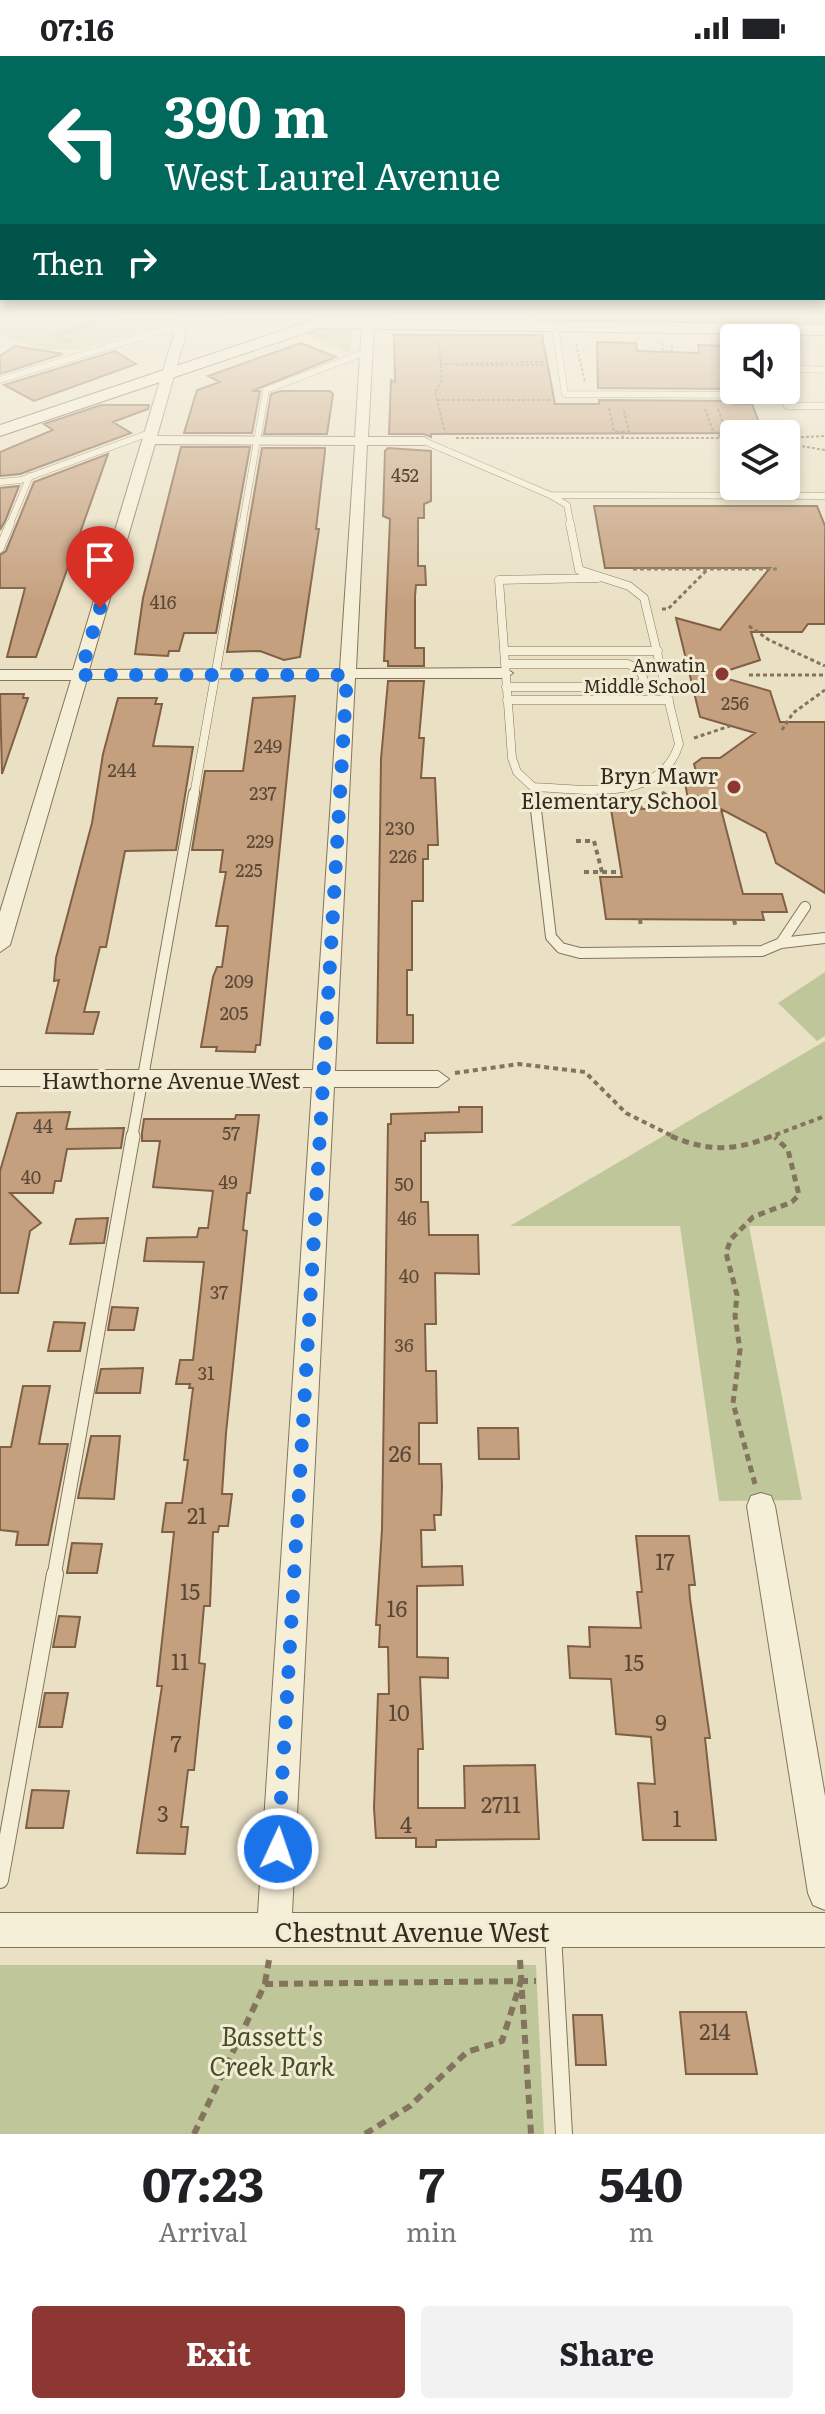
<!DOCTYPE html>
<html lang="en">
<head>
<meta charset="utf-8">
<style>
  body { margin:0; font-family:Literata,serif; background:#f2f2f2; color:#202124; height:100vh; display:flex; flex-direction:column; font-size:30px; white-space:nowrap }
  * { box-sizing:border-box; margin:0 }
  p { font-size:26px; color:#757577 }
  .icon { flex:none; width:44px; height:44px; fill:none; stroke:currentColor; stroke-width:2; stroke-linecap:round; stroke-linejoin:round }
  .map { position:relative; height:2078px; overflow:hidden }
  .details { display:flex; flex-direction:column; background:#fff; flex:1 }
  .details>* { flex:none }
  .hud { position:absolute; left:0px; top:0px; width:826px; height:244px; box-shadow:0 4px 12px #0003; background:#00695c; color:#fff; overflow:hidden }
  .fabs { position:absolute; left:720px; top:268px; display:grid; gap:16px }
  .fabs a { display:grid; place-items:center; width:80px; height:80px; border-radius:8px; background:#fff; box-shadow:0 4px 12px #0003; font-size:40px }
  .pin { position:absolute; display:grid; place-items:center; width:68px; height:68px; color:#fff; margin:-82px -34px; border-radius:50% 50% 50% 0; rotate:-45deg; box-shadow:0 0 8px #0007 }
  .pin .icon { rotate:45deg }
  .me { position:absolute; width:88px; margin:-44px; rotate:3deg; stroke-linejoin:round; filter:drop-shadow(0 0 6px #0008) }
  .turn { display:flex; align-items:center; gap:28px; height:168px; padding:0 32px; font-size:36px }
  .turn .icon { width:104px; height:104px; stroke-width:2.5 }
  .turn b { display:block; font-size:56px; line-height:68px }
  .then { display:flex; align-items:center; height:76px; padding:0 32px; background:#0003; gap:16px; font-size:30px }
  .eta { display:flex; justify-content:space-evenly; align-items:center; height:136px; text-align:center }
  .eta b { font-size:48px; font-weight:700; line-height:56px }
  .primary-button { display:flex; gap:16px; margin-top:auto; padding:16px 32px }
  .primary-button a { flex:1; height:92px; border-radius:8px; background:#8d3732; color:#fff; font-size:32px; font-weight:700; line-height:92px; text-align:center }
  .primary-button a+a { background:#f2f2f2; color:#202124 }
  .status { display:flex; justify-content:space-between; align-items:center; height:56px; padding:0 40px; background:#fff; direction:ltr }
  .status svg { height:22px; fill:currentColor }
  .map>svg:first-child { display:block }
</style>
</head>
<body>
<div class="status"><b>07:16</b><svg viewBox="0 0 49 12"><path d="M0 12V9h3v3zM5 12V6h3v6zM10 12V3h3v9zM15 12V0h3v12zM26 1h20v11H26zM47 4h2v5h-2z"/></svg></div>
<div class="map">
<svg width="825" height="2078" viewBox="0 0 825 2078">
  <rect width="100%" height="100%" fill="#eae1c5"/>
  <path fill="#bfc79a" d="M0,260h105l-9,4 6,2 10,-4 713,5v4l-646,-8 -100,31h-36l-43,-17z
    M325,272l27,1 -2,24 -45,-19z
    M825,916v64l-8,5 -39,-38z
    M825,985v185h-76l53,274 -83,1 -39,-275h-170z
    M0,1909h536l8,169h-544z"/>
  <path fill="#c5a07e" stroke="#806045" stroke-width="2" d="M394,279h148l13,69h44v-4l135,1v3h18l11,29 -332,1v3l-7,-3h-35l2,-54 4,2z
    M597,286l39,1 1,8 62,2 -1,-8 36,1v43l-136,-1z
    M301,287l35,14 -84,34h8l-8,42h-68l13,-43 23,-8 -12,-6z
    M15,290l48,8 -63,20v-18z
    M115,295l21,13 -102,37 -30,-16z
    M281,335h49l3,3 -6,40h-63l7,-40z
    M101,349h48l-1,4 -35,13 18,11 -111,41 -20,2v-24l53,-22 -9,-6z
    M181,391h69l-34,186h-32l-5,18h-10l-1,5 -33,-2 8,-56z
    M262,392h63v3l-9,78h3l-19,128 -16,3 -24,-9 -33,1z
    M388,392l43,3v50l-7,3v14h-6v48h7l1,19h-10l-1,11v52h9v18h-36v-5h-4l6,-142 -7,-3 2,-65z
    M108,398l-72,203h-29l18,-69h-25v-33l6,-4 28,-69z
    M19,430l-13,33 -6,11v-42z
    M594,450h223l8,20v98h-17l-6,8h-51l9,28 -46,15 56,16 10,31h45v171l-49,-30 -10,-30 -45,-24 22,85h39l5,18h-25l2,8 -158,-1 -6,-42h22l-11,-68h66v-5h12l-4,-21 12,-8 -3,-11 8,-6h18l35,-25 -55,-16 -24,-99 44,12 50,-62h-165z
    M388,625h36l-5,57h5l-3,40h14l3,67h-10v14h-5v42h-11v69h-5v45h6v28h-36l4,-284z
    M0,638h24l-1,4h5l-26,76z
    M295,640l-35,349h-4l-1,7 -39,-1 1,-4h-16l12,-70 4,-10h5l6,-41h-12l10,-54h-6l3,-22h-31l13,-79h38l10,-73z
    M118,642h39l-2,6h7l-9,42 40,1 -17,103 -51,1 -19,96h-6l-16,65h15l-6,22 -47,-1 13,-53 -5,1 2,-23 36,-135 11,-69z
    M459,1051h23v25l-57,1v8h-4v61h7l1,33h49l1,39 -44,-1 1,51h-11l1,47h10l1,52h-18v41h22l1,22 -1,29h-7l1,15h-14l1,37 40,-1 1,19 -46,1v71l31,1v20l-28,-1 3,72h-5v59h47l-1,-42 71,-1 4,74 -103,1v7h-20v-9h-40l-2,-30 4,-114h11l-1,-47h-9l1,-22h-4l6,-96 6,-405h3v-10l68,-2z
    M70,1056l-4,17 58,-1 -3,20 -54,1 -6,32h-6l-2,12h-43l31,30 -11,8 -12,62h-18v-122l17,-58z
    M236,1059h23l-9,78h-3l-4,37 4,1 -21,202 -4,61h10l-4,32h-9l-1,6h-5l-3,74h-6l-5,57 6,1 -11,106h-6l-7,57h7l-3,27 -48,-1 25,-167h-5l17,-154h-12l4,-29h16l6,-43h-4l9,-72h-4l1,-4h-14l4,-24h13l11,-98 -60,-1 3,-23 50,-1 2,-9h9l5,-37 -60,-4 7,-46h-18v-8l2,-14h91z
    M108,1162l-4,25 -34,1 6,-25z
    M112,1251l26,1 -4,22h-26z
    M54,1266l31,1 -5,28h-32z
    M143,1312l-3,25h-44l5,-24z
    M23,1330h27l-11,58h29l-20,101h-32l2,-13 -18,-2v-83h11z
    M478,1372h40l1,31h-40z
    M91,1380h29l-6,63 -36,-1z
    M636,1480h53l6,49h-6l1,14 20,139h-5l11,102h-73l-5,-57 17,1 -4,-47 -35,-3 -5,-55 -41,-1 -2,-32 22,1 -1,-20 52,1 -4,-36h5z
    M72,1487l30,1 -5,29h-30z
    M59,1560l21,1 -5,30h-22z
    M45,1637h23l-6,34h-23z
    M32,1734l37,1 -6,37h-37z
    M680,1956h66l11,62h-71z
    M573,1959h29l4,50h-30z"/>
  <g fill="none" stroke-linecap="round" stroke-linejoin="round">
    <g stroke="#83745d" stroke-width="7">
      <path id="lane-far4" d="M555,270l10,68 220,1
        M786,312l39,2
        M0,324l174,-53
        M784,335l3,15h38
        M424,385l126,54 275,1
        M0,426l21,-2 131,-48
        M550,439l17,10 4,21
        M9,470l21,-50
        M242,470l24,-136 100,-38"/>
    </g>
    <g stroke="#83745d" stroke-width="9">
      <path id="lane-far3" d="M570,468l9,46 50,16 15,12 35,146c-18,60 -96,45 -146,43l-16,-15 -5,-14 -13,-178 99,-2
        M0,492l10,-24
        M504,595h154
        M505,608h123l12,6 4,10 -8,7h-130
        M507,644h162
        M533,731l1,8
        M194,739l48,-271"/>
    </g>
    <g stroke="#83745d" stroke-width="12">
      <path id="lane-far2" d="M534,737l17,144 10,11 19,5 182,-2 19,-8 24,-36
        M781,887l44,-5
        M132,1082l62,-345"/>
    </g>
    <g stroke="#83745d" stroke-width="15">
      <path id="lane-far1" d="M54,1520l79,-440"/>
    </g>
    <g stroke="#83745d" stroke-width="18">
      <path id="lane" d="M0,1824l55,-306
        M553,1878l11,200"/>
    </g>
    <g stroke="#83745d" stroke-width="2">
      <path id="street" d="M368,264l6,3 -6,114h56l6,4 -6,4h-57l-11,224 149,-1 8,5 -8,5h-150l-20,393h103l11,8 -11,8h-104l-42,826h533v34h-825v-34h258l54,-826 -312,-1v-16h313l26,-392 -252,1 -77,266 -10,7v-40l71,-232h-71v-10h73l101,-336 -4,-9h8l8,9 -29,102 198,1 7,-114zM155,388l200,1 -15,224 -251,1z
        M761,1437l10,3 4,10 50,290v114l-12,-5 -5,-12 -61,-387 4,-10z"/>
    </g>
    <g stroke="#655540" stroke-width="2">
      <path id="secondary" d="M319,262l506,7v10l-505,-7 -320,108v-11z"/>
    </g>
    <g stroke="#524230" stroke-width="2">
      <path id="highway" d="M530,258h295v8l-285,-2z"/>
    </g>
    <path stroke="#83745d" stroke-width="2" stroke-dasharray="3 2" stroke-linecap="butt" d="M439,284l3,40 -7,12 11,44
      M71,286l-16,-6 63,-22
      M662,287l1,8h9v-6
      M576,288l9,38
      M440,308l101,-2 3,3
      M456,309h88
      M437,344h113
      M457,344h92
      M609,352l5,23 8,1 1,6
      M705,353l8,22 8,6
      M718,353l8,22 -6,2
      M622,376l7,-1 -6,-23
      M456,382h278
      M786,382l3,6 36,6
      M786,382l39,-2"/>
    <path stroke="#83745d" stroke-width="3" stroke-dasharray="4 3" stroke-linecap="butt" d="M633,513h145
      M662,553h6l39,-39
      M749,570l20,14 56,26
      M749,619h76
      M782,674l11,-17 32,-23
      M694,682l36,-12
      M662,736l4,3"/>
    <path stroke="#83745d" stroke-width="4" stroke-dasharray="5 4" stroke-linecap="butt" d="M663,737l10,8h16
      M638,753l13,-8 3,-7
      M576,785h18l8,31h-22
      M602,816h19
      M640,863l1,8
      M734,864l2,8
      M455,1017l64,-9 66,8 41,41 50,25
      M767,1082l58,-22"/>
    <path stroke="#83745d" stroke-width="5" stroke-dasharray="7 5" stroke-linecap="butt" d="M671,1080c37,16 65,15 101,0
      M755,1428l-22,-81 7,-53 -5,-34 2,-21 -11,-42 5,-14 22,-22 39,-15 7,-7 -11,-45 -13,-13"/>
    <path stroke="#83745d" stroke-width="6" stroke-dasharray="9 6" stroke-linecap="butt" d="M520,1904l11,174
      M265,1927l4,-23
      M194,2078l71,-150 271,-3
      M365,2078l45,-28 57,-54 35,-11 19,-60"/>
    <use href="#lane-far4" stroke="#f6efd7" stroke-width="6"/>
    <use href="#lane-far3" stroke="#f6efd7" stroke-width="8"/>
    <use href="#lane-far2" stroke="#f6efd7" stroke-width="10"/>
    <use href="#lane-far1" stroke="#f6efd7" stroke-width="13"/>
    <use href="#lane" stroke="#f6efd7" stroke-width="16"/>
    <use href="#street" fill="#f6efd7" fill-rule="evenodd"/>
    <use href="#secondary" fill="#f6efd7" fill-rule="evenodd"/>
    <use href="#highway" fill="#d2a65d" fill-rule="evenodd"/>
  </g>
  <linearGradient id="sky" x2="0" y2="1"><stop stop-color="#8db8d5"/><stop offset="0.47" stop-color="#f6f2e5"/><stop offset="1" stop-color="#f6f2e5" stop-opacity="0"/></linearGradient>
  <rect width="825" height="549" fill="url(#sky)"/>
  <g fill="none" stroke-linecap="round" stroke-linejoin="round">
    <path stroke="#1a73e8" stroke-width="14" stroke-dasharray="0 25.2" d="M100,552l-20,67h267l-69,1174"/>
  </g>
  <g fill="#8d3732" stroke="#f2ebd4" stroke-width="3">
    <circle cx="722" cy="618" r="8"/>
    <circle cx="734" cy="731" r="8"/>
  </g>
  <g text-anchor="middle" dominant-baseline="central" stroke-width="6" stroke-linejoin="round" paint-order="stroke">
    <g font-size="18" fill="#594837">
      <text x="405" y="418">452</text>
      <text x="163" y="545">416</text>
      <text x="735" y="646">256</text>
      <text x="268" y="689">249</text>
      <text x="122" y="713">244</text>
      <text x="263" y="736">237</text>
      <text x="400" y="771">230</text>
      <text x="260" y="784">229</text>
      <text x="403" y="799">226</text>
      <text x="249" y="813">225</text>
      <text x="239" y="924">209</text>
      <text x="234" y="956">205</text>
      <text x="43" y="1069">44</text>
      <text x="231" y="1076">57</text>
      <text x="31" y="1120">40</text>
      <text x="228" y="1125">49</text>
      <text x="404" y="1127">50</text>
      <text x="407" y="1161">46</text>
      <text x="409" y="1219">40</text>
      <text x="219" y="1235">37</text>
      <text x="404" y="1288">36</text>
      <text x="206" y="1316">31</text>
    </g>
    <g font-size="18" fill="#352b1f" stroke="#f2ebd4" text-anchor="end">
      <text x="706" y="608">Anwatin<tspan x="706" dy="21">Middle School</tspan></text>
    </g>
    <g font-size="22" fill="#352b1f" stroke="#f2ebd4" text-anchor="end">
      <text x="718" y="718">Bryn Mawr<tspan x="718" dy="25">Elementary School</tspan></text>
    </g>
    <g font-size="22" fill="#352b1f" stroke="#f2ebd4">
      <text x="171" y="1023">Hawthorne Avenue West</text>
    </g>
    <g font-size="22" fill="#594837">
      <text x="400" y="1396">26</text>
      <text x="197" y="1458">21</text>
      <text x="665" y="1504">17</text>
      <text x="190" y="1534">15</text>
      <text x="397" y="1551">16</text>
      <text x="180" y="1604">11</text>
      <text x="634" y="1605">15</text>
      <text x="399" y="1655">10</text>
      <text x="661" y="1665">9</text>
      <text x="176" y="1686">7</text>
      <text x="501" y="1747">2711</text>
      <text x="163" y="1756">3</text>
      <text x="677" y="1761">1</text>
      <text x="406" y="1767">4</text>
      <text x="715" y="1974">214</text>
    </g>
    <g font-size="26" fill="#352b1f" stroke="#f2ebd4">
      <text x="412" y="1874">Chestnut Avenue West</text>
    </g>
    <g font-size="26" font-style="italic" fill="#434f28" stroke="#f2ebd4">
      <text x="272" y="1978">Bassett's<tspan x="272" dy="30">Creek Park</tspan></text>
    </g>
  </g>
</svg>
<div class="fabs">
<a><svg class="icon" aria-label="sound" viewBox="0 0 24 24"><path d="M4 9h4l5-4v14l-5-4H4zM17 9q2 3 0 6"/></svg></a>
<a><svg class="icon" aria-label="layers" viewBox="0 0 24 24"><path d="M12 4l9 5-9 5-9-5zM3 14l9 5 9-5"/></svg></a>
</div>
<div class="pin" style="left:100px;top:552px;background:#d93025"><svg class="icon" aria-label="arrive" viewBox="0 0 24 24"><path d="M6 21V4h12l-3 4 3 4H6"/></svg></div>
<svg class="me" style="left:278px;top:1793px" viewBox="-20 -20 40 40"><circle r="17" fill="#1a73e8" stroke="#fff" stroke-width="3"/><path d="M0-11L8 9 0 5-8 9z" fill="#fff"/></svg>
<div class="hud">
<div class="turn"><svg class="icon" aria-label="left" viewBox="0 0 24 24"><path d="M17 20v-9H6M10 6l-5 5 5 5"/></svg><div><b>390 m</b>West Laurel Avenue</div></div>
<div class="then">Then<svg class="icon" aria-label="right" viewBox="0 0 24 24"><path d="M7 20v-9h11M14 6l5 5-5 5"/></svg></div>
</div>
</div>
<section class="details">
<div class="eta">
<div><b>07:23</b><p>Arrival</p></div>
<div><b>7</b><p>min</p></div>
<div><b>540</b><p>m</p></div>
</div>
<div class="primary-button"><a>Exit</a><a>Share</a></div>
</section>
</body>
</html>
